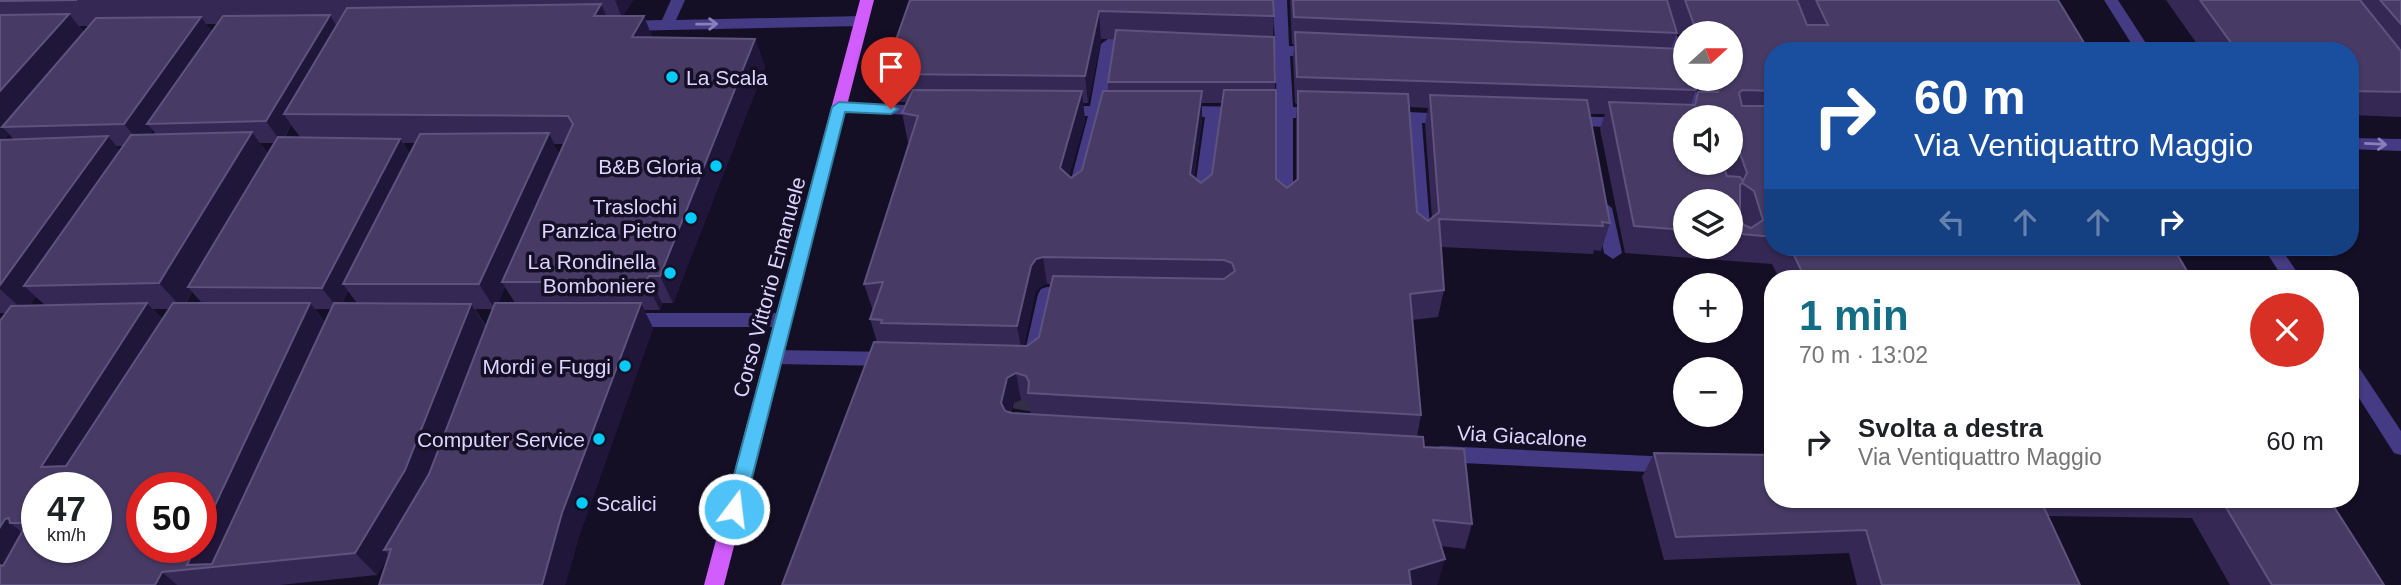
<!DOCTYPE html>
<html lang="it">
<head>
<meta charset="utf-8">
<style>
  body { margin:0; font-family:Arial,sans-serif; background:#f2f2f2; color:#202124; height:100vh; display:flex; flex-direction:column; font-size:26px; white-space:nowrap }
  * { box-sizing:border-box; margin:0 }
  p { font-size:23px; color:#757577 }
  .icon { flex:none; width:38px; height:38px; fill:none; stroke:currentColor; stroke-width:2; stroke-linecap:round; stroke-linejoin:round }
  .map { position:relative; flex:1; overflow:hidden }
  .sheet { position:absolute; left:1764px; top:270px; width:595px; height:238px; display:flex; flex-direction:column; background:#fff; border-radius:28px; box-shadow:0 2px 5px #0004 }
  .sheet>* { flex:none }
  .guide { position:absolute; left:1764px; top:42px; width:595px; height:214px; border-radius:28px; box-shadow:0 2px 5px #0004; background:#1a4fa0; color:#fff; overflow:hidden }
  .needle { width:46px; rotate:69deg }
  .controls { position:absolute; left:1673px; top:21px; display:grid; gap:14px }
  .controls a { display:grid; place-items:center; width:70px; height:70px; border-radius:50%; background:#fff; box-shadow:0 2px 5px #0004; font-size:35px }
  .speed { position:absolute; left:21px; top:472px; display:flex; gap:14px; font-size:35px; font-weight:700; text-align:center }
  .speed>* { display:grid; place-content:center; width:91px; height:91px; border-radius:50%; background:#fff; box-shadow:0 2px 5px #0004; line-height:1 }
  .speed small { font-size:18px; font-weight:400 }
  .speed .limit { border:10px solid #d22; background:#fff; color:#111 }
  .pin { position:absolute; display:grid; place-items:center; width:60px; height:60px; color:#fff; margin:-72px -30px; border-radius:50% 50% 50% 0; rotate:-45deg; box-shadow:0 0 7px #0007 }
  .pin .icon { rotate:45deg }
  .me { position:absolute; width:77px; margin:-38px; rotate:15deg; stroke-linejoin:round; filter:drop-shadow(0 0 5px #0008) }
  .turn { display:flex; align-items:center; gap:24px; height:147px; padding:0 35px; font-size:32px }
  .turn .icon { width:91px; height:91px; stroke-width:2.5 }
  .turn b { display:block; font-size:49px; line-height:60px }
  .lanes { display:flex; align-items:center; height:66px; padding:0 35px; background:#0003; justify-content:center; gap:35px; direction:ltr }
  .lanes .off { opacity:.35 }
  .round { display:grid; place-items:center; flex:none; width:74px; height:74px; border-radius:37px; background:#f2f2f2 }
  .head { display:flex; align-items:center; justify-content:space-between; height:119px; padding:0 35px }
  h1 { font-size:42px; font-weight:800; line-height:52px; color:#136d85 }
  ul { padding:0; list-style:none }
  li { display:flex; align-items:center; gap:21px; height:105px; padding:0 35px }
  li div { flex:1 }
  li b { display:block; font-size:26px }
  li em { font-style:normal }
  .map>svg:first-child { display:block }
</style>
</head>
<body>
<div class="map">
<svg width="2401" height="585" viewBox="0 0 2401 585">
  <rect width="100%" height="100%" fill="#150f26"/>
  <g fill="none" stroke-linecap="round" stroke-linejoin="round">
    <path stroke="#332d47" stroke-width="19" stroke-dasharray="19 10" stroke-linecap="butt" d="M1022,410l6,-31"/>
    <path fill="#453b84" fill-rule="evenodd" d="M671,0h14l-9,20 186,-4 7,5 -7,5 -239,5 -7,-5 7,-5 39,-1z
      M1273,0h14l2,46 28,1 7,5 -7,5 -27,-1 3,51 26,1 8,5 -8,5h-26v89l-8,6 -8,-6v-89l-56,-1 -12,85 -8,6 -6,-2 -2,-4 12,-85 -26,-1 -8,-5 8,-5 98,1 -2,-51 -24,-1 -7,-5 7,-5 24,1z
      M1651,0h14l20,59v20h7l13,38h-16z
      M2104,0h14l33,51h-15z
      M1108,39l27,1 7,5 -7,5 -20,-1 -9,57h13l8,5 -8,5h-16l-19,75 -8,6 -8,-6 20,-75h-28l-8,-5 8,-5h30l11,-62z
      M839,102l88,4 8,5 -8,5 -93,-5 -3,-4z
      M1389,111l59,3 8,5 -8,5 -26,-1 9,117 -8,6 -8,-6 -8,-118 -24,-2 -2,-4z
      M1567,116l60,2 8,5 -8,5 -66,-3 -2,-4z
      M2350,138l51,1v12l-51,-2z
      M1604,202l8,6 10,45 -9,6 -9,-6 -8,-45z
      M2263,247h17l21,31h-18z
      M1047,287l28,2 3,5 -3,5 -21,2 -13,59 -3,5h-12l-3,-5 15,-66 3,-5z
      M626,313h158l6,2 3,5 -3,5 -6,2h-158l-6,-2 -3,-5 3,-5z
      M775,350l116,2 6,2 3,5 -3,5 -6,2 -116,-2 -6,-2 -3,-5 3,-5z
      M2350,361l6,2 45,68v24l-7,-2 -44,-69z
      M1441,446l230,11 7,2 3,6 -3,6 -7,2 -230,-11 -7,-2 -3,-6 3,-6z"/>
    <path fill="#d15dfd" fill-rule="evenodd" d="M860,0h14l-150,585h-20z"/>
  </g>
  <path fill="#352854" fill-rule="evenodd" d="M0,0h633l-10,16h21l8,21 103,2 10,28 -92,236h-11l-2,7h-16l9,18 -74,208 -14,49h-186l10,-30 -12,20 -97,10h-280l6,-272h-6zM206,24h12l-6,8zM79,26h10l-5,6zM291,125l9,12h-15zM153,130l3,5h-7zM9,134l5,6h-11zM260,143h15l-7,11zM403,143h12l-5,11zM554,144h9l-4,10zM116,146h8l-4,5zM505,287l10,16h-17zM348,291l9,12h-15zM192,292l10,11h-16zM36,297l9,8h-16zM153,309h16l-7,10zM315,309h16l-6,13zM475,309h17l-6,17z
    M910,0l364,16 -1,21 2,45 1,97 11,9 9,-7v-61l1,-16 -2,-1 -2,-44 1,-14 -2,-1 -2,-44h768l-285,51v196h400l18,31h-412l-7,-14 -147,-11 -25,-124 5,-15h-15l20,109 -9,28 -7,-1 -1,4 -152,-7 3,43 -6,27 -26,3 9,95 -4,22 55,87 -7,25 -24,-3 -3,38 -4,1h-652l95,-243 -7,-23 3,-8 -9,-27 45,-142h-1l-6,-29 5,-11h-17l-6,-28zM1671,13l14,39v-19h46v46h-36l4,13h-1l-5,13h-2l5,-15 -25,-41 6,-16zM1101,39h13l-6,43v9l-26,79 -11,8 -2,-2 16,-56 -2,-17h5zM1202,103h20l-10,71 -11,9 -7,-6 8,-57zM1409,107l19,1 -3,16 7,94 -4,3 -11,-9zM1685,117h46v46h-9zM1685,201h46v46h-46zM1047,284h4l-12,53 -12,9 -3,-1 11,-52 5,-6zM1021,400l8,2 2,12 -20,-1 1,-9z
    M2166,0h235v117l-51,-2v-64h-148z
    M1654,453l119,46h556l55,86h-154l-38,-67 -144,-2 32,69h-223l-8,-32 -185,7 -22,-83z"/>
  <path fill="#20163a" d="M615,0h18l-11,18z
    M601,4l13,29 -20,-17z
    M1099,11l2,28 -13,64 -3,-27z
    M69,14l21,26 -88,87 7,7 -9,10v-53z
    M330,15l13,22 -59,77 7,11 -10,17 -15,-21z
    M644,16l11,29 -23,-8z
    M201,17l16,22 -70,85 6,6 -11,15 -18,-21z
    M755,39l10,28 -92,236 -13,-27z
    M1082,91l3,29 -22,76 -3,-28z
    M1202,91v29l-12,82v-28z
    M252,132l19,27 -83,128 4,5 -10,16 -23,-25z
    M549,133l13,27 -60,122 3,5 -10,22 -16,-25z
    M108,136l22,26 -106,124 12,11 -11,15 -25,-23v-4z
    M400,139l14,22 -71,123 5,7 -10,18 -16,-21z
    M1043,257l4,27 -7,3 -5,6 -13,60 -5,-27 14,-60 5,-7z
    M649,276l13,27 -2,7 -14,-28z
    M147,303l23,25 -100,160 -29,-21z
    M310,303l20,25 -107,238 -36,-1 8,-17h6v-13z
    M641,303l12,25 -74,208 -14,49h-23l20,-72z
    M471,304l16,25 -62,164 -41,57 5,5 -12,20 -22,-22z
    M1016,373l5,27 -9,4 -5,26 -6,-27 6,-25z
    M9,518l1,5 25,19 -35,36v-51l5,-8z
    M1445,559l-7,25 -4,1h-29l4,-15z
    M162,572l15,13h-22z"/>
  <path fill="#473b66" stroke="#5e537e" stroke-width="2" fill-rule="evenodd" d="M0,0h77l-77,1z
    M910,0h363l1,16 -175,-5 -14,65 -201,-2z
    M1293,0h374l10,33 -383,-16z
    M1685,0h112l10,25h21l-12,-25h242l31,51h-316v40l-31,-1 -3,3 3,13h31v131l-42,-4v-32h-46v29l-51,-4 -25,-124 86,3 3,-13h20l-5,-13h18v-46h-34zM1685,117h46v17h2l14,39 -4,8 -3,-4 -13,-1 -5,-13h-37zM1742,183l12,8 9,29 -12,8 -7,-3 -4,-7v-33z
    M2200,0h160l41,51v41l-51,-1v-40h-113z
    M2380,0h21v24z
    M601,4l-7,12h50l-12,21 123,2 -95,237h-11l-3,6h-144l71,-158 -5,-8 -284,-2 63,-106z
    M69,14l-69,77v-76z
    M330,15l-64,106 -119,3 76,-108z
    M201,17l-77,107 -122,3 94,-109z
    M1116,30l158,7 1,45h-167z
    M1295,32l387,17 3,9v21h7l4,11 -399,-13z
    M913,90l169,1 -22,77 11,10 11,-8 21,-79h99l-12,83 11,9 11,-9 12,-84h52v89l11,9 11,-9v-88l110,3 9,118 11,9 11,-9 -9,-117 157,5 23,123 -8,-1 1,4 -164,-7 5,71 -34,4 11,121 -393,-22 1,-11 -3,-6 -10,-3 -9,5 -6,25 4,8 7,2 411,24 1,10 40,2 8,75 -39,-4 12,39 -36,11 2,15h-629l92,-243 153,4 12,-9 14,-61 171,3 11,-8 -3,-8 -8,-3 -181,-3 -7,2 -5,7 -14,60 -136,-3 1,-3 -12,-1 13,-37 -19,2 54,-168 -16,-3z
    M252,132l-93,151 -135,3 107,-151z
    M549,133l-70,151h-136l77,-150z
    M108,136l-108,149v-145z
    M278,137l122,2 -78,149 -134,-1z
    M1790,247h383l18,31h-386z
    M147,303l-106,164 25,-1 107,-163h137l-109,232v-47h-59v60h53l-8,17 25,-1 122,-261 137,1 -66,166 -50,83 -193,19 -7,13h-155v-20l3,1 24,-43h-17l-1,-5 -4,1 -5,8v-206l11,-15zM37,488h59v60h-59z
    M495,303h146l-79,210 -20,72h-163l12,-36 -7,1 45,-76z
    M1654,453l119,2v44h267l40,86h-198l-16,-55 -190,7z
    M2221,499h108l55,86h-112z"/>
  <defs><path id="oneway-shaft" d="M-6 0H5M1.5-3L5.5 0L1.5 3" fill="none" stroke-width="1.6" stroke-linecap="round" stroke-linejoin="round" transform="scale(1.75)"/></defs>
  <g stroke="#8980bb">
    <use href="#oneway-shaft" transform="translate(707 24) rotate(-1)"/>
    <use href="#oneway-shaft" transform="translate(2376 144) rotate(3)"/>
  </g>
  <path fill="#4fc3f7" stroke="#337fa1" stroke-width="2" d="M839,102l52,3 7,4 -7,5 -46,-2 -101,397 -3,5h-13l-3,-5 107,-402z"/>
  <g fill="#03cbfc" stroke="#150f26" stroke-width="2.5">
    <circle cx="672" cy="77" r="7"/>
    <circle cx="716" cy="166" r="7"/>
    <circle cx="691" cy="218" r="7"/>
    <circle cx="670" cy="273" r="7"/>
    <circle cx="625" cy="366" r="7"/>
    <circle cx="599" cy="439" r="7"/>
    <circle cx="582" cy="503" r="7"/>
  </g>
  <g text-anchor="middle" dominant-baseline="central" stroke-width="7" stroke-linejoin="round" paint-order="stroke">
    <g font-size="21" fill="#ddd5ff" stroke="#150f26" text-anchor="end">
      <text x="686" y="77" text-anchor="start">La Scala</text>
      <text x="702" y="166">B&amp;B Gloria</text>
      <text x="677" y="206">Traslochi<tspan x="677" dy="24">Panzica Pietro</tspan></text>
      <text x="656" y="261">La Rondinella<tspan x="656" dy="24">Bomboniere</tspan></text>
      <text x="611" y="366">Mordi e Fuggi</text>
      <text x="585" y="439">Computer Service</text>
      <text x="596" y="503" text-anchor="start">Scalici</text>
    </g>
    <g font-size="21" fill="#ddd5ff" stroke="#150f26">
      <text transform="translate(769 287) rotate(-75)">Corso Vittorio Emanuele</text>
      <text transform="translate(1522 436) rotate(3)">Via Giacalone</text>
    </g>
  </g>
</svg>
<div class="controls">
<a><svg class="needle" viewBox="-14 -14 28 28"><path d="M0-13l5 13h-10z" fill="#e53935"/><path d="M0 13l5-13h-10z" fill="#757577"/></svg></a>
<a><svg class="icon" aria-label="sound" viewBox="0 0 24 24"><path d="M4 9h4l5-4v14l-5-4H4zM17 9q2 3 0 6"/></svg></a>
<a><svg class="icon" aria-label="layers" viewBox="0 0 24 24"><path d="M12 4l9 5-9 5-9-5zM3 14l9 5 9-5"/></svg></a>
<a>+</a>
<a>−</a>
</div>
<div class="speed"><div>47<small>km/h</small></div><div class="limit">50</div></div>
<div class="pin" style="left:891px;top:109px;background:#d93025"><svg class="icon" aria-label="arrive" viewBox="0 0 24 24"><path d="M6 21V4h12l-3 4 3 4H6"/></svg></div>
<svg class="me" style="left:734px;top:509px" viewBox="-20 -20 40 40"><circle r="17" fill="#4fc3f7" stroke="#fff" stroke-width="3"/><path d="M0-11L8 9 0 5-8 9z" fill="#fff"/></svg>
<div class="guide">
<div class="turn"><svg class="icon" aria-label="right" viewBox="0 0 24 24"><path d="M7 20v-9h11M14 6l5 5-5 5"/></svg><div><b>60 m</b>Via Ventiquattro Maggio</div></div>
<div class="lanes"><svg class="icon off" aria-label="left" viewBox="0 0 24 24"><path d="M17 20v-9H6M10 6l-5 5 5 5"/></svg><svg class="icon off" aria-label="ahead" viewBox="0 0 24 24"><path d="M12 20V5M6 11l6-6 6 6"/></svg><svg class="icon off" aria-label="ahead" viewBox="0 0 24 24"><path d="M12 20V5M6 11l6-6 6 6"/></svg><svg class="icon" aria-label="right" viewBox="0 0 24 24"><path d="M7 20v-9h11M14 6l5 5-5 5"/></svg></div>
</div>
<section class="sheet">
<div class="head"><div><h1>1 min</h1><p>70 m · 13:02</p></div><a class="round" style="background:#d93025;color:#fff"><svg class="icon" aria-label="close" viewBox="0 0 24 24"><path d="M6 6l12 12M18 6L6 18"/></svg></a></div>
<ul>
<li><svg class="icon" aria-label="right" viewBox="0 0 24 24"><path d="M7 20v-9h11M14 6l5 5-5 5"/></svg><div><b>Svolta a destra</b><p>Via Ventiquattro Maggio</p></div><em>60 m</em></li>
</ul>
</section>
</div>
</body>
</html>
